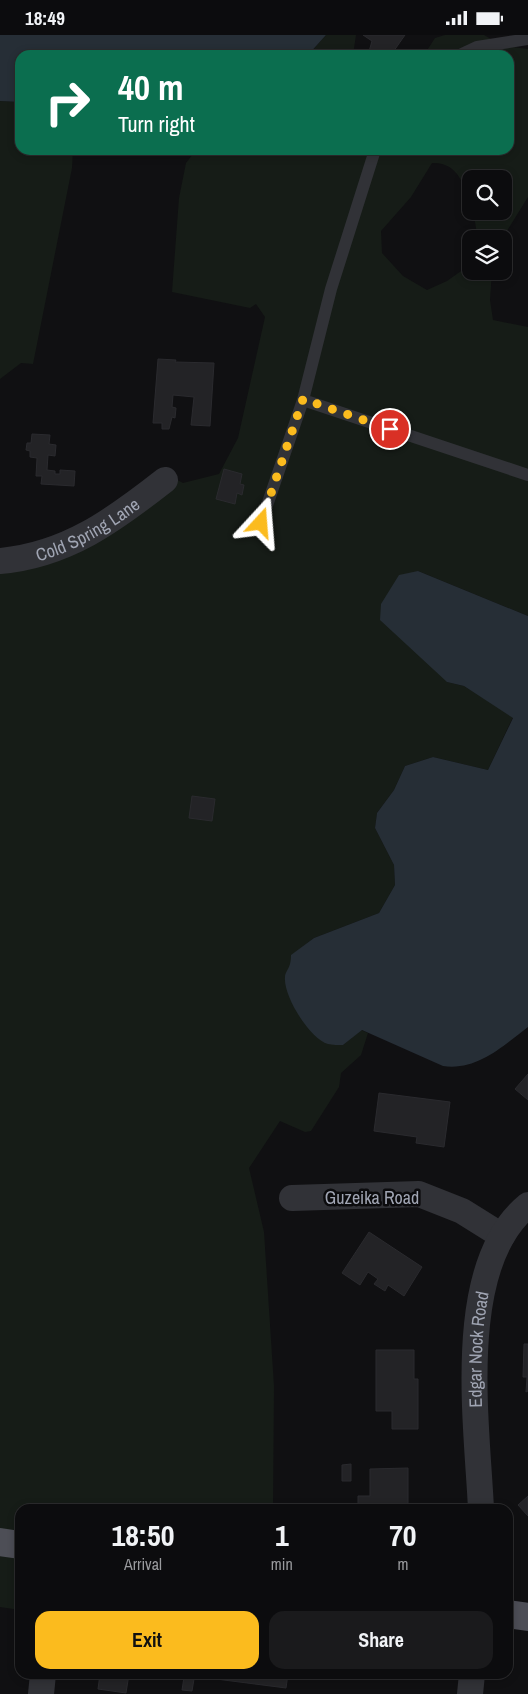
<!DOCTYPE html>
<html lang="en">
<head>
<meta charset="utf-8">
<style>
  body { margin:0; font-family:"Archivo Narrow",sans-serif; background:#1a1a1c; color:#f1f3f6; height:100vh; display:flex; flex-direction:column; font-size:19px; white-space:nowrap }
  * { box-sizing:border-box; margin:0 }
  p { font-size:16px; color:#9a9b9e }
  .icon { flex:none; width:28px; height:28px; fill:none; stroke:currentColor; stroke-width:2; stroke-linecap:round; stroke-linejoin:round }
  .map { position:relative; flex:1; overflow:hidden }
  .details { position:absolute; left:15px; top:1469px; width:498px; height:175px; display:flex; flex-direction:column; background:#0c0c0e; border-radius:15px; box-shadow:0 2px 8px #0003,0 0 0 1px #2c2c2e }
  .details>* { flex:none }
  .banner { position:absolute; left:15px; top:15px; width:499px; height:105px; border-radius:15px; box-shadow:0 2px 8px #0003,0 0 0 1px #2c2c2e; background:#0b6e4f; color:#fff; overflow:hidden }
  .fabs { position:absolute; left:462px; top:135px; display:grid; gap:10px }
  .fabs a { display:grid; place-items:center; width:50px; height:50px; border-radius:10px; background:#0c0c0e; box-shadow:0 2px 8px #0003,0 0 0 1px #2c2c2e; font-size:25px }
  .pin { position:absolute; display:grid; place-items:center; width:42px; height:42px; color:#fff; margin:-21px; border:2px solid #fff; border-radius:50%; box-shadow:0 1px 5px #0007 }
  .me { position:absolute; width:55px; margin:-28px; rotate:19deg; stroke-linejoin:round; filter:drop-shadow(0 0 4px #0008) }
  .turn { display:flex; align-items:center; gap:18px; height:105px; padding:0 20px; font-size:22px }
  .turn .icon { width:65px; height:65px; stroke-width:2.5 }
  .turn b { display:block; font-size:35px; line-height:42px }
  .eta { display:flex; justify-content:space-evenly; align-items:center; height:85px; text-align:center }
  .eta b { font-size:30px; font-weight:700; line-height:35px }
  .action { display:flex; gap:10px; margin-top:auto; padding:10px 20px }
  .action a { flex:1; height:58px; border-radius:15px; background:#fbbb1e; color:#111; font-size:20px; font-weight:700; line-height:58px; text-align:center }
  .action a+a { background:#1a1a1c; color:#f1f3f6 }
  .status { display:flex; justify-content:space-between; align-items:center; height:35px; padding:0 25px; background:#0c0c0e; direction:ltr }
  .status svg { height:14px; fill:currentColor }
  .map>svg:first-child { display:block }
</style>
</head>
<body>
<div class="status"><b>18:49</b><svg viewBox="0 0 49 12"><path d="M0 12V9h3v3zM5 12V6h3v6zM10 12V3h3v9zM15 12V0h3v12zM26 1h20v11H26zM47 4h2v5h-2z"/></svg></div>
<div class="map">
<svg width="528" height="1659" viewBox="0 0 528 1659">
  <rect width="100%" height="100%" fill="#101012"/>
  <path fill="#161c17" d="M326,0h30l-3,20h-45z
    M445,0h39l19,11 25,3v148l-26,42h-24l-5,-28h31v-32h-33v27c-7,-21 -13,-44 -39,-43l-21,34 -30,34 1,22 21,23 24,14 20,-9 24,-17v7h21l-2,29 3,20 35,7v289l-110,-45 29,111 17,4 49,31 -25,53 -55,-13 -28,9 -11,24 -17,23 -2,15 19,37 1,20 -16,28 -65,25 -23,18v11l52,78 18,-15 7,3 -7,22 -20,18 -2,14 -28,44 -6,1 -25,-11 -31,47 15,64 10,154 -1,123h-253v101l-20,-3v-1047l28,-6 138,-80 17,9 36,-9 19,-36 27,-121 -9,-13 -6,4 -78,-16 7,-94 7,-35 10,-13h313v-95h-85l11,-17z
    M0,66l20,1v48h53l-1,18 -39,196 -12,-1 -21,16z"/>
  <path fill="#262e36" d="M0,0h326l-18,20h-288v47l-20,-1z
    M418,536l110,45v411c-25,19 -51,44 -85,39l-81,-36 -19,15c-4,0 -11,0 -15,-1 -18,-5 -45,-48 -43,-67 1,-8 6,-8 6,-22l23,-17 65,-25 16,-28 -1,-20 -19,-37 2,-15 17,-23 11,-24 28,-9 55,13 25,-52 -49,-32 -17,-4 -67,-62 1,-16 18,-29z"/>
  <path fill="#232326" stroke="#2a2a2e" d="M363,0h42l-14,20h-23l4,-14z
    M158,324l18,1 -1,2 39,1 -4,63 -19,-1 3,-28 -21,-2 -1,12 4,1 -1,10 -3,-1 -3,12h-7v-6h-9z
    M32,399l18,1 -1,9 7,1 -1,11 -7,-1 -1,15 8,1v3h5v-4l15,1 -1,15 -33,-2 1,-8h-6l1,-18 -7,-1v-6l-4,-1 1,-7h4z
    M224,434l18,5 -2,10 4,1 -2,10 -5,-2 -2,11 -19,-5z
    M192,761l23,3 -3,22 -23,-3z
    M528,1039v26l-13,-11z
    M379,1058l71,9 -6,45 -28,-4 1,-6 -43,-6z
    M369,1197l53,35 -18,29 -16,-11 -3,6 -11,-7 4,-5 -10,-7 -8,13 -18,-12z
    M524,1309h4v47l-2,1 1,-15h-4z
    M376,1315h38v29h4v50h-26v-18h-16z
    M351,1429v17h-9v-16z
    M408,1433v36h20v5h-70v-13h12v-27z
    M528,1461v20l-10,-11z
    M100,1639h29l-3,19 -28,-4z
    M217,1639h71l-2,14 -70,-9z
    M184,1642l10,2 -2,12 -10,-1z"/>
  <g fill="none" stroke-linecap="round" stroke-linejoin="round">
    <path stroke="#313237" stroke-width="12" d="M460,20l17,-8 51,-8
      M303,365l225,75
      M261,488l42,-123 28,-111 44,-139"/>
    <g stroke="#313237" stroke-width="26">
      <path id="s1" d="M0,526c67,-6 114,-41 165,-81"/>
      <path d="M292,1163l127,-4 43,17 40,25"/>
      <path id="s2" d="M481,1474c-4,-86 -27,-244 47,-304"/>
      <path d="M41,1659l2,-20"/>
      <path d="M470,1659l2,-20"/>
    </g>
    <path stroke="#4d4e56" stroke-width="28" d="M0,1507l20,3
      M508,1579l20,3"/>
  </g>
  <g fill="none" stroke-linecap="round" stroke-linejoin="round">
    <path stroke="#fbbb1e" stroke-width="9" stroke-dasharray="0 16.2" d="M261,488l42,-124 87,30"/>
  </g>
  <g text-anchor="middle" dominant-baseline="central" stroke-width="5" stroke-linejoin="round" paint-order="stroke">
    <g font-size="18" fill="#a0a5b3" stroke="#0b0b0d">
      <text stroke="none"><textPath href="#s1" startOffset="94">Cold Spring Lane</textPath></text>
      <text x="372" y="1162">Guzeika Road</text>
      <text stroke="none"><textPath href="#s2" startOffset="160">Edgar Nock Road</textPath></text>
    </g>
  </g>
</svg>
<div class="fabs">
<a><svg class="icon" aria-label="search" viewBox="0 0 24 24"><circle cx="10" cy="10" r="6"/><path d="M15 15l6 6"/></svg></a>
<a><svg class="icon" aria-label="layers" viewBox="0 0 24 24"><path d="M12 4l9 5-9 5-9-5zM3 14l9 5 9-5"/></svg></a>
</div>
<div class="pin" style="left:390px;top:394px;background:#d93025"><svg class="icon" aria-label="arrive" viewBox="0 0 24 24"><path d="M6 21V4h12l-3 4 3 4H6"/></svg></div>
<svg class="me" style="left:261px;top:488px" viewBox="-20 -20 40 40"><path d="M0-17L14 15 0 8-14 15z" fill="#fbbb1e" stroke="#fff" stroke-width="4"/></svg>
<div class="banner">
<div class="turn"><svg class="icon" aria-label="right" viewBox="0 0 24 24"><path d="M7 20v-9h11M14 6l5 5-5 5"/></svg><div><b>40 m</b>Turn right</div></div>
</div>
<section class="details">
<div class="eta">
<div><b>18:50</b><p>Arrival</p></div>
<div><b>1</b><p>min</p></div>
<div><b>70</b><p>m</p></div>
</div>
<div class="action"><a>Exit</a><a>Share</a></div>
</section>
</div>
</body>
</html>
